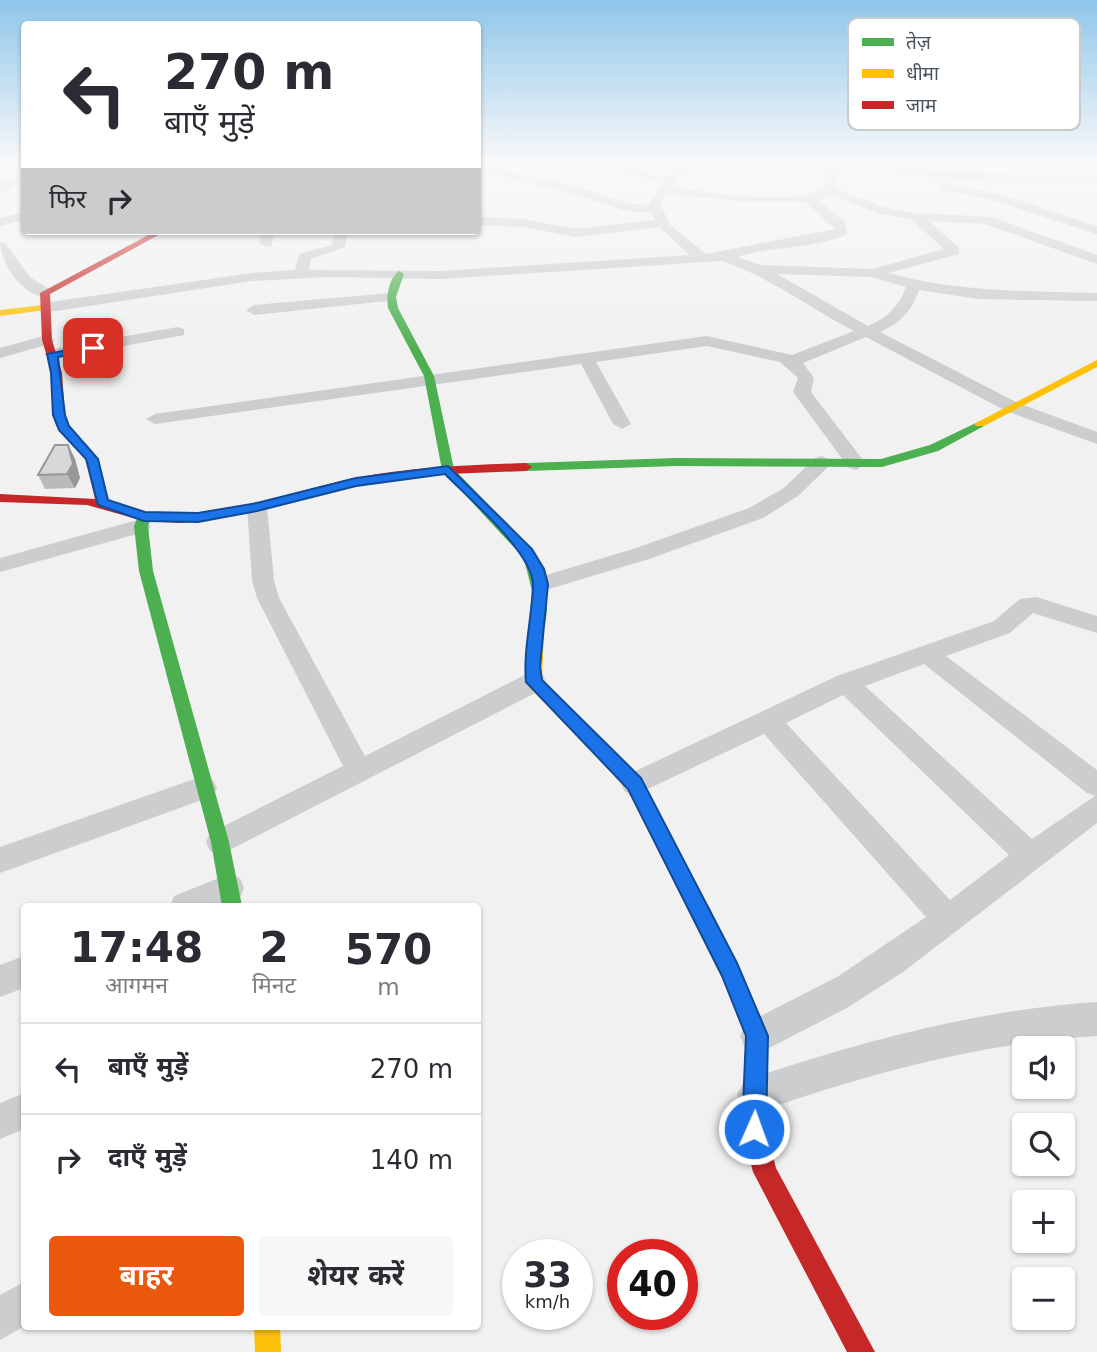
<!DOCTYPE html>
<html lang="hi">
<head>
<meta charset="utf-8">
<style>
  body { margin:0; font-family:"DejaVu Sans","Noto Sans Devanagari",sans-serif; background:#f7f7f7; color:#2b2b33; height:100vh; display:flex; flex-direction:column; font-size:26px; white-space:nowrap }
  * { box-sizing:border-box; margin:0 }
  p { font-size:23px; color:#7c7c81 }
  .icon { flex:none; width:38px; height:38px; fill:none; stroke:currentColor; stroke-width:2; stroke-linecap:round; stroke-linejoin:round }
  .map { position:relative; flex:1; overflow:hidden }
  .sheet { position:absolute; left:21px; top:903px; width:460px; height:427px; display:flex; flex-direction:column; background:#fff; border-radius:7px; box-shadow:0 2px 5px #0004 }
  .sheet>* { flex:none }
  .top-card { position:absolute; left:21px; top:21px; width:460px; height:214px; border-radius:7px; box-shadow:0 2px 5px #0004; background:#fff; color:#2b2b33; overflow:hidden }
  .buttons { position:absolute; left:1012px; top:1036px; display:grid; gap:14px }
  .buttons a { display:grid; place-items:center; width:63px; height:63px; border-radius:7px; background:#fff; box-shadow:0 2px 5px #0004; font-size:35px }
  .speed { position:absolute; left:502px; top:1239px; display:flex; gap:14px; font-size:35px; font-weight:700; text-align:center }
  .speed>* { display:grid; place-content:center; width:91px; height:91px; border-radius:50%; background:#fff; box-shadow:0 2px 5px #0004; line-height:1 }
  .speed small { font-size:18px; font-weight:400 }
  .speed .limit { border:10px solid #d22; background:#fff; color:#111 }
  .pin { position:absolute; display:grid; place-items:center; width:60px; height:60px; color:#fff; margin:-30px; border-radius:14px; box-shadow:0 4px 10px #0006 }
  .me { position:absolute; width:77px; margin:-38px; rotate:2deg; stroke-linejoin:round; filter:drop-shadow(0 0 5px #0008) }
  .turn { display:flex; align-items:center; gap:24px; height:147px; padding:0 28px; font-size:32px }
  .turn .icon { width:91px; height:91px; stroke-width:2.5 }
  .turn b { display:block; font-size:49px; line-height:60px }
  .then { display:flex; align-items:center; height:66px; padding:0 28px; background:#0003; gap:14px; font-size:26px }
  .eta { display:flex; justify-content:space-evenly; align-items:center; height:119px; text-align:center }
  .eta b { font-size:42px; font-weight:700; line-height:49px }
  .primary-button { display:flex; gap:14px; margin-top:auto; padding:14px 28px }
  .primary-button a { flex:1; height:80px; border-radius:7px; background:#ea580c; color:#fff; font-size:28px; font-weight:700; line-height:80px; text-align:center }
  .primary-button a+a { background:#f7f7f7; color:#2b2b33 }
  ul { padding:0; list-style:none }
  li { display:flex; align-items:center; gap:21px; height:91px; padding:0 28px; border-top:2px solid #e1e1e2 }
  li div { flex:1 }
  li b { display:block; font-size:26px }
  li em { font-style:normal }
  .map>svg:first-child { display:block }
</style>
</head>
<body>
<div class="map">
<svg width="1097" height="1352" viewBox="0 0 1097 1352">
  <rect width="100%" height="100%" fill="#f2f1f1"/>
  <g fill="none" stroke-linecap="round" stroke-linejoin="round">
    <path fill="#cbcdcf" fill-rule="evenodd" d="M591,164h18l58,13 16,-13h12l-24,23c42,6 115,19 154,2v-17l12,-8h12l-14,11 2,14 47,18 32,6 76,4 105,38v9l-112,-40 -56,-3 30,27v6l-71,19c70,19 137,18 209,20v8l-119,-2 -59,-9c-6,20 -20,34 -39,42l138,71 79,29v12l-91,-33 -140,-74 -63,26 11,15 -3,14 55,72 -10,6 -7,-2 -56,-76 5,-14 -18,-16 -73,-16 -111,16 35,62 -9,5 -9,-5 -32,-60 -426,60 -9,-5 9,-5 552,-78 85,19 62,-24c-44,-23 -84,-54 -132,-70l-281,18 -114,-2 -75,4 -209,32 -8,-5 8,-5 209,-30 43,-3 4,-16 33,-9 2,-14h14l-3,16 -34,12 -2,11 132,1 249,-16 -31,-28 -84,10 -51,-10 -46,-2v-8l46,2 51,10 80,-9 -3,-7 -26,-2 -58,-19 -90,-21v-6l97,21 52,17 21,2 14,-22zM667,194l84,8h54l30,27 -129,25 -35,-28 -11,-22zM831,195l46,18 35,7 32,29 -72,20 -111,-4 -24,-8c35,-12 77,-7 110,-23l-2,-12 -27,-22zM777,274l94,3 35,10c-7,19 -19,31 -38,39z
      M879,164c17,-1 32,5 48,6 57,3 113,5 170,4v8c-43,0 -188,5 -218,-18z
      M24,170v9l-24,16v-10z
      M943,182l56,12 98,32v8l-105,-34 -53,-11v-6z
      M24,212v8l-24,6v-8z
      M261,231h14l-4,16 -12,-3z
      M0,242l5,1 25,34 20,13v6c-25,5 -50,-33 -50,-54z
      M391,293l5,1v6l-142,15 -8,-5 8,-5z
      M178,327l6,2v6l-132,24 -8,-5 8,-5z
      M47,335l8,5 -2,3 -53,15v-10z
      M822,456l10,6 -3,4 -31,30 -35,22 -114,41 -100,30h-16l-3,-5 3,-5 100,-30 116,-41 35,-20 31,-30z
      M257,501l10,6 7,73 5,18 86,158 160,-81 9,-2 9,2 3,7 -3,7 -323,166 -10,-4 -4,-9 4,-9 133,-67 -86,-168 -5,-18 -5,-73z
      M141,519l10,7 -3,5 -148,41v-14z
      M1036,597l61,19v17l-64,-20 -23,20 -64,23 151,114v53l-194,149 -56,36 -78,40 -12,5 -12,-5 -5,-12 5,-12 92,-47 89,-60 -162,-183 -129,61 -10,-3 -4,-8 4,-8 212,-100 157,-55 26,-22zM924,664l163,129 8,3 -63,43 -167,-153zM843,695l166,160 -59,45 -164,-177z
      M203,776l10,4 4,8 -4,8 -213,77v-26z
      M229,874l11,4 4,10 -4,10 -21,8h-49l4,-10z
      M24,956v32l-24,9v-32z
      M1097,1002v34c-119,7 -230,38 -342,77l-12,-6 -6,-12 6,-12 12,-6c112,-37 223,-67 342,-75z
      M24,1093v36l-24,10v-36z
      M24,1282l1,44 -25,14v-45z"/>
    <path fill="#4caf50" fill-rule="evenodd" d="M399,271l5,3 -8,23 2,11 36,68 20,93 78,81c14,24 21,58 9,85h-10l-3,-4 4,-40 -7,-28 -4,-8 -79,-85 -18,-94 -36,-68c-2,-12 1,-30 11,-37z
      M980,421l6,3 -2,2 -46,25 -56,16 -206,-1 -150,5 -6,-4 6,-4 150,-5 205,1 49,-14z
      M144,513l7,4 -3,9 5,45 76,271 13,64h-20l-11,-64 -72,-271 -5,-45 5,-12z"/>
    <path fill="#ffc107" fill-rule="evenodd" d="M43,305l3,1v4l-46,6v-6z
      M1097,360v7l-113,59h-8l-2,-2z
      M536,626l8,5 -2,49 99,99 68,128 3,7 -3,7 -7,2 -7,-2 -66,-132 -101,-103 -2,-4 2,-51z
      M254,1326h26l1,26h-26z"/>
    <path fill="#c62828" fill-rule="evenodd" d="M156,231h10l-116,63 2,46 10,33 3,42 4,11 29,33 10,44c12,3 24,8 36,10 66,11 147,-22 211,-35 56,-11 114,-13 171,-15l6,4 -6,4 -78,3 -92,12 -99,25 -75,12 -38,-2 -57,-16 -87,-3v-8l95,5 -9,-39 -26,-31 -7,-14 -1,-42 -10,-33 -2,-47z
      M702,905l7,2 28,56 31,73 -2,93 10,39 99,184h-28l-94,-180 -11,-43 4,-93 -24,-60 -30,-62 3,-7z"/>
  </g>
  <path fill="#bababb" d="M68,445l7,14 5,19 -5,10 -30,1 -7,-14z"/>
  <path fill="#979799" d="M68,445l7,14 5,19 -5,10 -8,-14z"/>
  <path fill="#d8d8da" stroke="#979799" stroke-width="2" d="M55,445h13l5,19 -6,10 -29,1z"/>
  <linearGradient id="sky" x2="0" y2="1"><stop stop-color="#8fc6ea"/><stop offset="0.46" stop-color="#f9f9f9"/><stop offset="1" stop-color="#f9f9f9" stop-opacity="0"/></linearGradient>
  <rect width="1097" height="353" fill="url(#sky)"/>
  <path fill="#1a73e8" stroke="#114b97" stroke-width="2" d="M93,345l4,1v4l-39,7 7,58 4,11 29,33 10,41 37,12 53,1 59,-10 99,-25 92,-12 84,83 12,20 4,15 -8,83 2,13 99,98 96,185 31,73 -2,93 -4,8 -8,3 -8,-3 -4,-8 4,-93 -24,-60 -94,-187 -102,-107c-3,-32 6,-64 7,-96 1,-33 -65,-88 -88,-112l-89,12 -99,25 -59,11 -54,-1 -46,-16 -12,-46 -27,-29 -6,-15 -2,-42 -4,-19z"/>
  <rect x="848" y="18" width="232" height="112" rx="10" fill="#fff" stroke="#c8cccf" stroke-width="2"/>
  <rect x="862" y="38" width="32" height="8" fill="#4caf50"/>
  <rect x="862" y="69" width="32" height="9" fill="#ffc107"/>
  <rect x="862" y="101" width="32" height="8" fill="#c62828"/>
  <g font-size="19" fill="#48545e">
    <text x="906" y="49">तेज़</text>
    <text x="906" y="80">धीमा</text>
    <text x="906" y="112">जाम</text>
  </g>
</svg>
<div class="buttons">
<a><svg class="icon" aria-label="sound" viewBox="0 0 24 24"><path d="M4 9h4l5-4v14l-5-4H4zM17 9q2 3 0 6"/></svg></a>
<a><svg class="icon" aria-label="search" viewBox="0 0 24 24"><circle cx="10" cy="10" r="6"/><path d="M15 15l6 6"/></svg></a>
<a>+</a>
<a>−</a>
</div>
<div class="speed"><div>33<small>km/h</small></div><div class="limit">40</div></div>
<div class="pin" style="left:93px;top:348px;background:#d93025"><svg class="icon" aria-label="arrive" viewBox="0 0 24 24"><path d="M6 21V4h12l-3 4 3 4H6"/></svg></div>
<svg class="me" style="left:754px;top:1129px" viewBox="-20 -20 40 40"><circle r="17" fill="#1a73e8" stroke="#fff" stroke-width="3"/><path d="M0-11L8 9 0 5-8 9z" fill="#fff"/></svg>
<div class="top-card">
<div class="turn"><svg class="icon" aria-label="left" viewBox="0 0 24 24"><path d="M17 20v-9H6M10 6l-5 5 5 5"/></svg><div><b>270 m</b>बाएँ मुड़ें</div></div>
<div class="then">फिर<svg class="icon" aria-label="right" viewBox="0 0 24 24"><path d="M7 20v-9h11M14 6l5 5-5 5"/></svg></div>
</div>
<section class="sheet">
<div class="eta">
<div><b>17:48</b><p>आगमन</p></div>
<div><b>2</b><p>मिनट</p></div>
<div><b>570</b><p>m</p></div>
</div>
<ul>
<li><svg class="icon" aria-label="left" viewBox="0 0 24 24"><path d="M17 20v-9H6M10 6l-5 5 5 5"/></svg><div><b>बाएँ मुड़ें</b></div><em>270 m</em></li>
<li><svg class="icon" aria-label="right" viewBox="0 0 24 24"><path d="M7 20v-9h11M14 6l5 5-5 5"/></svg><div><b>दाएँ मुड़ें</b></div><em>140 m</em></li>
</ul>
<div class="primary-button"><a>बाहर</a><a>शेयर करें</a></div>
</section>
</div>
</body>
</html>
